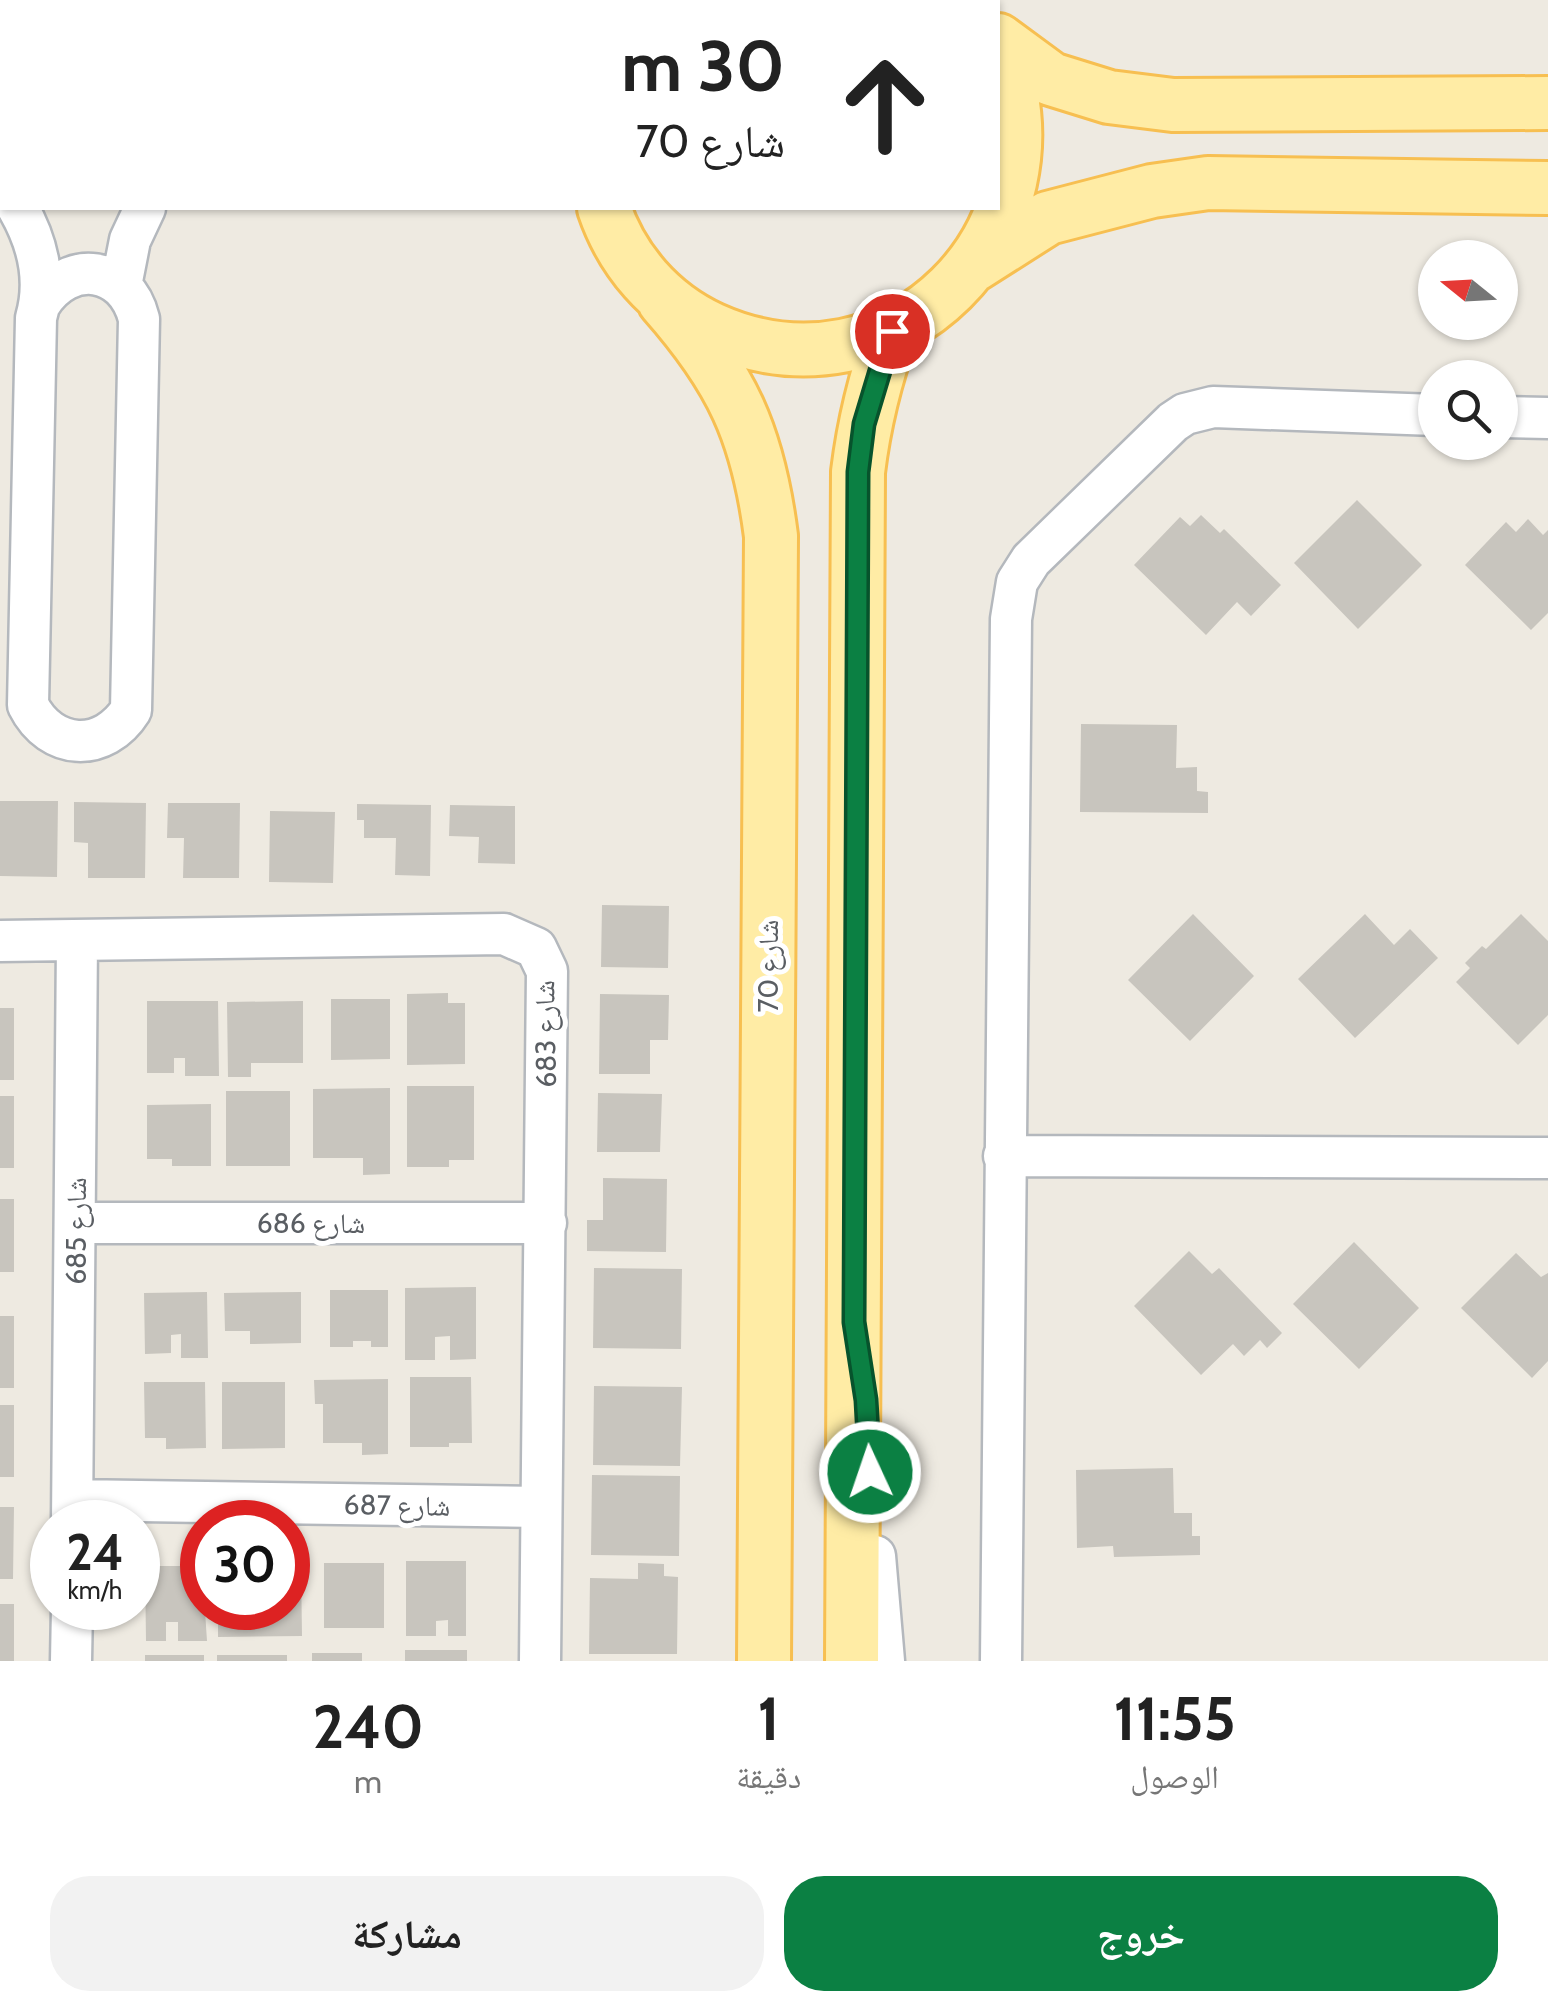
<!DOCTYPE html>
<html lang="ar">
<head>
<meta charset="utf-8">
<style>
  body { margin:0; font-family:Cabin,"Noto Naskh Arabic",sans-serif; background:#f2f2f2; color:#222; direction:rtl; height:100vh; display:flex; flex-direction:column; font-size:38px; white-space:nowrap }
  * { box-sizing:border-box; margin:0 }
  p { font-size:32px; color:#767676 }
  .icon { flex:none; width:55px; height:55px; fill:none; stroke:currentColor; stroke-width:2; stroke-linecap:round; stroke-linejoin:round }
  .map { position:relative; height:1661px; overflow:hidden; direction:ltr }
  .details { display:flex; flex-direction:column; background:#fff; flex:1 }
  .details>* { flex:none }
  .top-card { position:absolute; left:0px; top:0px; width:1000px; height:210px; box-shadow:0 2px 8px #0004; direction:rtl; background:#fff; color:#222; overflow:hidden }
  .needle { width:65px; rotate:288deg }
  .controls { position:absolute; left:1418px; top:240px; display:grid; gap:20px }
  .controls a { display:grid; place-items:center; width:100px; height:100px; border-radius:50%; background:#fff; box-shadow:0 2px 8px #0004; font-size:50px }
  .speed { position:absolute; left:30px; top:1500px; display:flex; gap:20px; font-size:50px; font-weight:700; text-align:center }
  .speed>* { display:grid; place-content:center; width:130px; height:130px; border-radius:50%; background:#fff; box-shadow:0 2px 8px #0004; line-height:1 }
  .speed small { font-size:25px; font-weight:400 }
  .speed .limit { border:15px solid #d22; background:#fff; color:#111 }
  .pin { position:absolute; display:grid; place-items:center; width:85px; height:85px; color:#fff; margin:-42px; border:5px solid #fff; border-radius:50%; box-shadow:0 2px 10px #0007 }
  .me { position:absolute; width:110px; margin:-55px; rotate:357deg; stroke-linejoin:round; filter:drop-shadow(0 0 8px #0008) }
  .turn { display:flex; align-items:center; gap:35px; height:210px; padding:0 50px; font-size:45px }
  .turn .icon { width:130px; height:130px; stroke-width:2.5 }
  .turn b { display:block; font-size:70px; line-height:85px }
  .eta { display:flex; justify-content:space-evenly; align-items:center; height:170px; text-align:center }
  .eta b { font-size:60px; font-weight:700; line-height:70px }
  .action { display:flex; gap:20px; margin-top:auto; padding:20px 50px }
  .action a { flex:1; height:115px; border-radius:40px; background:#0b8043; color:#fff; font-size:40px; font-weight:700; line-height:115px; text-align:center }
  .action a+a { background:#f2f2f2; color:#222 }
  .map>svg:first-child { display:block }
</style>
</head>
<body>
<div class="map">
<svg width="1548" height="1661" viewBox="0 0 1548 1661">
  <rect width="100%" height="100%" fill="#eeeae1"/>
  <path fill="#c8c5be" d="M1357,500l65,65 -64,64 -64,-66z
    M1201,515l19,18 4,-4 57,56 -30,31 -14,-14 -31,33 -72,-70 46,-48 10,9z
    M1528,519l15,16 5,-5v83l-17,17 -66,-65 41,-43 10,10z
    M1081,724l96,1 -1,43 21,-1v24l11,1v21l-128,-1z
    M0,801h58l-1,76 -57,-1z
    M74,802l72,1 -1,75h-57v-35l-14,-1z
    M168,803h72l-1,75h-56l1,-40h-17z
    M357,804l74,1 -1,71 -35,-1 1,-37h-32v-18h-7z
    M450,805l65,1v58l-37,-1 1,-26 -30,-1z
    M270,811l65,1 -2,71 -64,-1z
    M602,905l67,1 -1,62 -67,-1z
    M1193,914l61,62 -64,65 -62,-61z
    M1365,914l29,31 16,-16 28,29 -83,80 -57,-59z
    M1521,914l27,27v74l-30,30 -62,-63 14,-14 -5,-5 17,-17 4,3z
    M448,993v10h17v61l-58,1v-71z
    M600,994l69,1 -1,45h-18v34h-51z
    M331,999h59v60l-59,1z
    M147,1001h71l1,75h-34v-18h-11v15h-27z
    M303,1001v62h-52v14h-23l-1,-75z
    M0,1008h14v72h-14z
    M407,1086h67v74h-25v7h-42z
    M390,1088v86l-27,1v-17h-50v-69z
    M226,1091h64v75h-64z
    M598,1093l64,1 -2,58h-63z
    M0,1096h14v72h-14z
    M211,1104v62h-39v-7h-25v-54z
    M603,1178l64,1 -1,73 -79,-1v-31h16z
    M0,1199h14v73h-14z
    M1354,1242l65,66 -60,61 -66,-65z
    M1189,1251l23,23 7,-6 63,65 -15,15 -7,-8 -16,16 -11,-12 -32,31 -67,-69z
    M1516,1253l25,24 7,-4v88l-16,17 -71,-70z
    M594,1268l88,1 -1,80 -88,-1z
    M476,1287v72l-26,1v-24l-15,1v23h-30v-72z
    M330,1290h58v57h-17v-6h-18v6h-23z
    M207,1292l1,66h-27v-24l-10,1v18l-26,1 -1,-61z
    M301,1292v51l-51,1v-13h-25l-1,-38z
    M0,1316h14v72h-14z
    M410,1377h61l1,66h-23v4h-39z
    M388,1379v75l-26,1v-12h-39v-39h-8l-1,-24z
    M144,1382h61l1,66 -40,1v-11h-21z
    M222,1382h63v66l-63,1z
    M594,1386l88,1 -2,79 -87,-1z
    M0,1405h14v72h-14z
    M1173,1468l1,45h18v23h8v19l-86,2 -1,-11 -36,2 -1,-78z
    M592,1475l88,1 -1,80 -88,-1z
    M0,1507h14l-1,72h-13z
    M406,1561h60v75h-18v-16l-12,1v15h-30z
    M324,1563h60v65h-60z
    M638,1563l26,1v12l14,1 -1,77h-88l1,-76 48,1z
    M145,1566h57l5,75h-29v-19h-12v19h-20z
    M288,1566h13l1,70 -84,1v-29h70z
    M0,1604h14v57h-14z
    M405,1650h62v11h-62z
    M312,1653h50v8h-50z
    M145,1655h59v6h-59z
    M217,1655h70v6h-70z"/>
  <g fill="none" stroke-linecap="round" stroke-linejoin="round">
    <g stroke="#b4b8bd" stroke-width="45">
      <path id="minor" d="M18,208c19,33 29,72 18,110l-8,387c23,46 76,48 103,5l8,-391c-13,-53 -70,-61 -99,-15
        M121,286l9,-46 15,-32
        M1500,417l48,1
        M0,941l504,-7 32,14 11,23 -7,690
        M1004,1156l544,2
        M76,1223h470
        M73,1500l468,7
        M72,1522l5,-582
        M875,1556l9,105
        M71,1661l1,-53
        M1001,1661l10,-1042 6,-37 14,-22 142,-138 12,-8 28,-7 222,8"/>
    </g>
    <g stroke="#f7bf51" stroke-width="58">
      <path id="major" d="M968,0l2,2
        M639,2l2,-2
        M998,40l53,39 58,18 64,8 375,-2
        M0,103h2
        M0,174h2
        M604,208c18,53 56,97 108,121 182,82 360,-97 286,-279
        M974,265l74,-47 104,-27 56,-8 340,5
        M664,301c68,77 94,133 107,235l-7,1125
        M852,1661l6,-1189c6,-49 17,-94 34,-141"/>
    </g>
    <use href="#minor" stroke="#fff" stroke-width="40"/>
    <use href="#major" stroke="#ffeca5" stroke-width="52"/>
  </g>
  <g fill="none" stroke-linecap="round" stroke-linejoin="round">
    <g stroke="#07532c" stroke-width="25">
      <path id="route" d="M870,1472l-4,-72 -12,-78 4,-850 6,-48 28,-93"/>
    </g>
    <use href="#route" stroke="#0b8043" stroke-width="18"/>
  </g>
  <g text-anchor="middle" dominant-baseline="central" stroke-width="10" stroke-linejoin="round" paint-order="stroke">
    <g font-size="28" fill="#5a5e63" stroke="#fff">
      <text transform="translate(768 966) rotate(-90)">شارع 70</text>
      <text transform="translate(545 1034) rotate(-91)">شارع 683</text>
      <text x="311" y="1223">شارع 686</text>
      <text transform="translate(76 1231) rotate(-90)">شارع 685</text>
      <text transform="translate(397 1505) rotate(1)">شارع 687</text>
    </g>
  </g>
</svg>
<div class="controls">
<a><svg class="needle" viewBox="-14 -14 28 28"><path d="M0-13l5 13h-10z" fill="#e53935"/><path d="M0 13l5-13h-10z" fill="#767676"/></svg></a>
<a><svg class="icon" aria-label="search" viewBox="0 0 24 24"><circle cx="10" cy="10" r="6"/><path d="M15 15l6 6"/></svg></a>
</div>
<div class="speed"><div>24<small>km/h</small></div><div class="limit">30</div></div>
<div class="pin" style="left:892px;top:331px;background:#d93025"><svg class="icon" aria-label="arrive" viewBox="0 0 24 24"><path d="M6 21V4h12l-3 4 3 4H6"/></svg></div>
<svg class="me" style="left:870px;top:1472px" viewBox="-20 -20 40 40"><circle r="17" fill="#0b8043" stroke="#fff" stroke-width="3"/><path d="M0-11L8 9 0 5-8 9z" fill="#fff"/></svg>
<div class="top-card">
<div class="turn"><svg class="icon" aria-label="ahead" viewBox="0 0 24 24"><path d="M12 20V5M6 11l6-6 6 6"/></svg><div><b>30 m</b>شارع 70</div></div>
</div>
</div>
<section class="details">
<div class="eta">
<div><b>11:55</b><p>الوصول</p></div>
<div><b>1</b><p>دقيقة</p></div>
<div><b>240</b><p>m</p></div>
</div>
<div class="action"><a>خروج</a><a>مشاركة</a></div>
</section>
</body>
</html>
